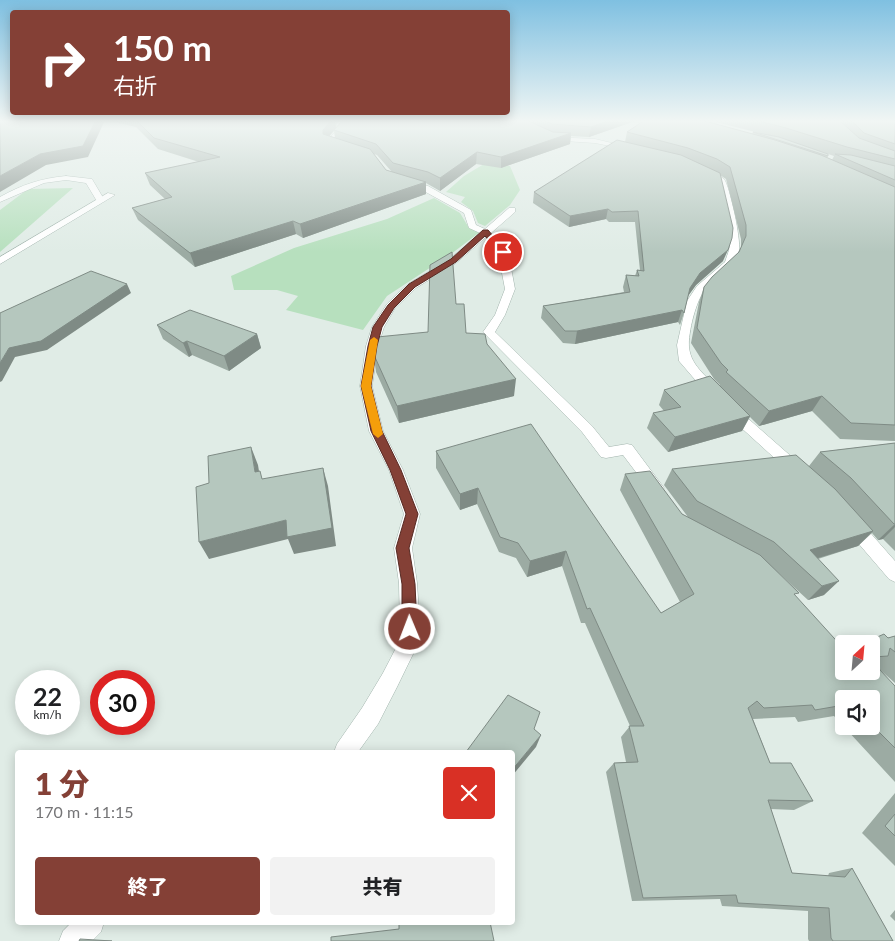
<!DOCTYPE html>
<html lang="ja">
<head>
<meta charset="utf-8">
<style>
  body { margin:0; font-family:Lato,"Noto Sans JP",sans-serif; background:#f2f2f2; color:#202124; height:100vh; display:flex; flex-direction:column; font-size:19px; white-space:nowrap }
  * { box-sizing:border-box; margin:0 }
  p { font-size:16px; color:#757577 }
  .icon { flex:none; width:28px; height:28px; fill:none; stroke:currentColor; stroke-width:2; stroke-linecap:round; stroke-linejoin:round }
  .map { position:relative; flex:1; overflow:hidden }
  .details { position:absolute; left:15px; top:750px; width:500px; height:175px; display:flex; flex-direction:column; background:#fff; border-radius:5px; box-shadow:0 2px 12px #0003 }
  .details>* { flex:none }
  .hud { position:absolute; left:10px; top:10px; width:500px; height:105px; border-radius:5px; box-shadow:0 2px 12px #0003; background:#844036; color:#fff; overflow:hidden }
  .needle { width:32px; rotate:26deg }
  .tools { position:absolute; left:835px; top:635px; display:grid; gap:10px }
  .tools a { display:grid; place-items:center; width:45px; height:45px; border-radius:5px; background:#fff; box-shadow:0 2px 12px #0003; font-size:25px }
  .speed { position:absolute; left:15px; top:670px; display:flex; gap:10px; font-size:25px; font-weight:700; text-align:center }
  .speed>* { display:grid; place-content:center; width:65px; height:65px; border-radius:50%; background:#fff; box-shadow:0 2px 12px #0003; line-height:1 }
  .speed small { font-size:12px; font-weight:400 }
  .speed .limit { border:8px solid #d22; background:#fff; color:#111 }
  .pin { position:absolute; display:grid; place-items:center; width:42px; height:42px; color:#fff; margin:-21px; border:2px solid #fff; border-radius:50%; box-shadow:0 1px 5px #0007 }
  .me { position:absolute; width:55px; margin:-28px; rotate:359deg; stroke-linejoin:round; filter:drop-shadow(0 0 4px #0008) }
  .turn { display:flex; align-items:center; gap:18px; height:105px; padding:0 20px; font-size:22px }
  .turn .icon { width:65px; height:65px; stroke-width:2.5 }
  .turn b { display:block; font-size:35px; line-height:42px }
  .round { display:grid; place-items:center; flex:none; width:52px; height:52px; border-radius:5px; background:#f2f2f2 }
  .head { display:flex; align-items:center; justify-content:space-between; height:85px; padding:0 20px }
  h1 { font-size:30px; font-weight:800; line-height:38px; color:#844036 }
  .primary-button { display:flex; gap:10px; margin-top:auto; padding:10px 20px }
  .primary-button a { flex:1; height:58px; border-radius:5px; background:#844036; color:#fff; font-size:20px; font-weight:800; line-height:58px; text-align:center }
  .primary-button a+a { background:#f2f2f2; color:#202124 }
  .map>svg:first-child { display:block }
</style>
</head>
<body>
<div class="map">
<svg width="895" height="941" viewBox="0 0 895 941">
  <rect width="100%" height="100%" fill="#e0ece6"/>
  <path fill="#b7e0be" d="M484,164l26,2 10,24 -10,15 -25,21 -7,-3 -5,-12 -12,-9 4,-5 -19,-5 18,-16z
    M73,188l-73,64v-42l28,-21z
    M434,198l26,15 9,15 11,4 -29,22 -64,42 -24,34 -77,-20 12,-14 -21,-6h-43l-3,-14 63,-28 93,-29z"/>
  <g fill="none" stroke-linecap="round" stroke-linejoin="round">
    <g stroke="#a2b4ad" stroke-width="1">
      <path id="lane" d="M66,176l26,3 13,22 -7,2 -12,-20 -20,-3 -22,3 -44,19v-5c21,-12 42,-19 66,-21z"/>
    </g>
    <g stroke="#a2b4ad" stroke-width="1">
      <path id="street" d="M336,120h6l2,9 -12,13 10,4v2l-2,1 -15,-6 13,-14z
        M551,137l44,2 38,9 -3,2 -35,-7 -46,-3z
        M710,173c5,0 10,3 14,6 6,8 17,61 15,71 -4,19 -22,26 -34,40 -9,10 -17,43 -16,57 2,21 21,30 31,46l-6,4 -5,-1 -30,-35 -2,-16 10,-44 10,-15 28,-24 4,-12 2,-11 -10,-46 -3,-11 -8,-5z
        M405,182l23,4 43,24 5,15 9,4 24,-21h6v4l-24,21 17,19 7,37 -10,26 -10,17 97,94 17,21 18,-3 5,1 32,43 -3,4 -5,2 -5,-2 -28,-37 -17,3 -5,-1 -19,-25 -97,-98 -2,-2 12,-17 10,-26 -7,-37 -12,-15 -30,26 -40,25 -21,20 -11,19 -6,19 -6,40 11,45 20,39 17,44 -8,34 5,35 3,46 -4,19 -19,39 -19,37 -20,28h-24l3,-8 25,-36 21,-35 14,-27 3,-17 -1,-46 -5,-35 10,-34 -15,-44 -20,-39 -9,-45 6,-40 6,-19 15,-23 21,-20 42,-25 30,-26 -11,-5 -5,-15 -42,-23 -17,-4z
        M108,193l7,2 -115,69v-7z
        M731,407l5,1 65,57 2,4 -2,4 -5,1 -5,-1 -65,-59 -2,-3 2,-3z
        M852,517l6,2 37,42v21l-6,-3 -43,-50 -2,-5 2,-5z
        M72,922h32l-3,10 -9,9h-33l4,-10z"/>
    </g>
    <use href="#lane" fill="#fff" fill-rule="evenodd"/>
    <use href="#street" fill="#fff" fill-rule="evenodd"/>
  </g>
  <path fill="#9caba3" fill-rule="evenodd" d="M106,120h229l1,8 7,-8h295l-49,17 -18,-1 -1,8 -69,24 -25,-4 -36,27 -14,-8v11l-123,44 -7,-4 -101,33 -57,-47 -6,-12 33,-9 -15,-14 -5,-12 54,-11 -41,-13 -22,-22zM334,131l1,7 -6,-2zM374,154l3,1 15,17 -6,-2z
    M708,120h187v321l-55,-2 -28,-28 -53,15 -9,-9 -8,14 -74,21 -21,-24 6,-15 11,-2 -5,-6 5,-15 56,-5 -6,-6 -23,-36 8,-41 5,-15 35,-35 2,-4v-9l-15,-60 -6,-4 3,86 -27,24 -8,11 -4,17 -4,12 -2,-3 -103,22 -12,-1 -22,-25 2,-12 81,-14 -1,-5 3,-12 9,1 2,-6h3l-5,-48h-26l-3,-3 -37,8 -36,-24 1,-11 91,-50 2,-10 125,2 1,-2 14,3zM804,146l30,10 -2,4 -5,-2 1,-2z
    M456,304l10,29 21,11 27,52 -115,27 -23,-51 -2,-17 54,-23z
    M157,325l100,9 4,14 -32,23 -37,-16 -3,2 -26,-18z
    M895,443v108l-12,-12 -5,1 -6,-7 -14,13 -40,13 6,36 -16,5 -46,-42 33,38 49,75 27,-27h-9l2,-1 31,-7v47l-16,-14 12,13 4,4v96l-61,-66 -36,6 -3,-5 -42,2 17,44 43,38 -19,9 -23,-1 21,64 36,3 1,-3 23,-5 41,73h-84l-1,-2v-28l-86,-5 -2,-7 -88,2 -26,-129 8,-9 12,-1 -5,-25 9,-11 -45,-103h-4l-19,-57 -35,11 -11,-19 -17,-6 -22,-48 -17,6 -24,-42v-17l225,162 19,-11 -60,-112 5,-16 57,40 6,3 -24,-32 8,-16 137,-3 11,-14zM844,699h27v27h-27z
    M895,793v73l-33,-33z
    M895,910v11l-5,-5z"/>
  <path fill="#7f8b85" d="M96,120h9l-17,37 -42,8 -46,27v-16l40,-22z
    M332,120h3l1,8 -11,13 -2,-7v-4z
    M610,120h28l-49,17 2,-10z
    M571,133l-1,11 -69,24v-11z
    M477,152l-1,12 -36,27v-13z
    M426,182v12l-123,44 -3,-14z
    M608,209l-2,10 -37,8 1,-11z
    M293,221l3,13 -101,33 -5,-14z
    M728,250l-5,11 -27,24 -11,15 5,-12 10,-15z
    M127,284l4,9 -84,57 -32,7 -13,24 -2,1v-19l9,-15z
    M682,310l-4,12 -103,22 2,-13z
    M257,334l4,14 -32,23 -5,-15z
    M187,341l5,14 -3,2 -6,-14z
    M516,379l-2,17 -115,27 -2,-17z
    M822,396l-10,15 -53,15 10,-15z
    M750,416l-8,15 -74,21 7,-15z
    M251,447l7,18 4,25 -7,-18z
    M323,468l5,18 8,60 -42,8 -6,-15 -79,20 -10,-17 87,-22z
    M478,488l-1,16 -17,6v-16z
    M895,524v3l-12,12 -5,1z
    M873,531l-15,15 -60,18 12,-14z
    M566,551l-4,15 -35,11 3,-16z
    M839,581l-15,14 -16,5 14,-14z
    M541,735l-5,12 -24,29v-6z"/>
  <path fill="#b5c7be" stroke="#7f8b85" d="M0,120h96l-13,26 -43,8 -40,22z
    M136,120h196l-9,10v4l47,15 16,21 40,12 -126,42 -7,-3 -103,32 -58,-45 40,-11 -27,-24 75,-16 -66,-19z
    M343,120h183l27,12 18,1 -70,24 -24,-5 -37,26 -12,-6 -35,-9 -17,-19 -42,-14z
    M543,120h67l-19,7 -39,-3z
    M645,120h56l74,20 46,15 74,32v238l-44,-2 -29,-27 -53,15 -43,-39 2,-2 -7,-7 -24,-35 7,-41 8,-10 27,-25 7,-16v-11l-16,-58 -13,-8 -29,-11 -61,-16z
    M755,120h84l20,18 36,13v8l-48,-12 -61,-19z
    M851,120h44v24l-31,-11z
    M753,132l26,5 49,17v2z
    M617,140l64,15 39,18 13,55 -1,10 -4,12 -28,23 -10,15 -6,25 -2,-3 -105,21h-12l-22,-25 87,-14 -4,-17 13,1 -2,-6 7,1 -6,-60 -26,1 -4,-3 -38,7 -36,-24z
    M835,154l16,1 44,11v14z
    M452,252l4,52h8l2,29 19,1 2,10 29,35 -119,27 -23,-51 3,-18 51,-5 2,-67z
    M91,271l36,13 -86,57 -32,7 -9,15v-50z
    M190,310l67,24 -33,22 -37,-15 -4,2 -26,-18z
    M710,376l40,40 -75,21 -22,-24 28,-6 -17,-17z
    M531,424l130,189 33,-19 -69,-120 25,-3 32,43 78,41 39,38 -5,1 50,55v22h27v-27h-8l1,-1 20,-9 4,4 7,-2v16l-5,-4 -2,8 -15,1 7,13 15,16v62l-24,-24v-25h-27v6l-29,5 -3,-5 -48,3 -7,-7 -9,7 22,55h21l22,38 -45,-1 24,73 53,4 7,-9 41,73h-60l-2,-3 -2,-30 -91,-5 -2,-8 -93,3 -29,-135 24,-1 -9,-36h15l-54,-118 -3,1 -21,-58 -36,10 -12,-18 -18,-6 -22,-49 -18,6 -24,-43z
    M895,443v81h-1l-43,-46 -31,-26z
    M251,447l4,25 5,-1 2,8 61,-11 9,60 -45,9 -1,-17 -87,22 -3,-55 13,-4 -1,-27z
    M796,455l39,34 38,42 -63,19 29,31 -17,5 -48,-44 -77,-41 -25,-32z
    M508,695l32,17 -6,17 7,6 -29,35v-18h-46z
    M895,814v22l-10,-10z
    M399,922h91l4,19h-163v-4l68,-8z
    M80,939l32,2h-33z"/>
  <linearGradient id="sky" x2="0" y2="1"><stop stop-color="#7fc0e1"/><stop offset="0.48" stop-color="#f1f6f4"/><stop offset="1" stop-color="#f1f6f4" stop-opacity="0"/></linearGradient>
  <rect width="895" height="252" fill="url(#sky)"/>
  <path fill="#844036" stroke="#562a23" d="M483,230h5l18,21v3h-5l-16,-18 -29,26 -41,25 -21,21 -12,19 -5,19 -6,40 11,45 19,39 17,44 -9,34 6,36 2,45 -2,5 -5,2 -5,-2 -3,-5v-45l-6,-36 10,-34 -16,-44 -19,-39 -10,-45 7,-40 5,-19 15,-22 21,-21 42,-25z"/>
  <path fill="#f59e0b" d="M374,337l4,3 -7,46 12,48 -5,4 -5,-4 -12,-48 9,-46z"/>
</svg>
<div class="tools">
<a><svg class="needle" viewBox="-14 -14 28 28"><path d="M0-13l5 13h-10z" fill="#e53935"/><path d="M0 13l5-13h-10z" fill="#757577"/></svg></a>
<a><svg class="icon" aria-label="sound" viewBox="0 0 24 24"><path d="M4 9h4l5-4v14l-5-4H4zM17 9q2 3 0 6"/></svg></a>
</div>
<div class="speed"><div>22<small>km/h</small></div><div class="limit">30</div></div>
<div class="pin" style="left:503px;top:252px;background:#d93025"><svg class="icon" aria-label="arrive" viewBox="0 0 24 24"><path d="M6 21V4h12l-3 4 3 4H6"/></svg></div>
<svg class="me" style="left:410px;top:629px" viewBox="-20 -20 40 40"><circle r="17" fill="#844036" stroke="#fff" stroke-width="3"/><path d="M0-11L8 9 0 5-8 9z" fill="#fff"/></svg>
<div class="hud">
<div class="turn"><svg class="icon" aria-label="right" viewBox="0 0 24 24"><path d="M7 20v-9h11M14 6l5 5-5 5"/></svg><div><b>150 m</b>右折</div></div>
</div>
<section class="details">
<div class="head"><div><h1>1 分</h1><p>170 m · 11:15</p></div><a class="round" style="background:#d93025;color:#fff"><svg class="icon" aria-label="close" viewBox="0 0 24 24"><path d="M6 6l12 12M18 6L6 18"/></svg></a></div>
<div class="primary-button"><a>終了</a><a>共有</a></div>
</section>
</div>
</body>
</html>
